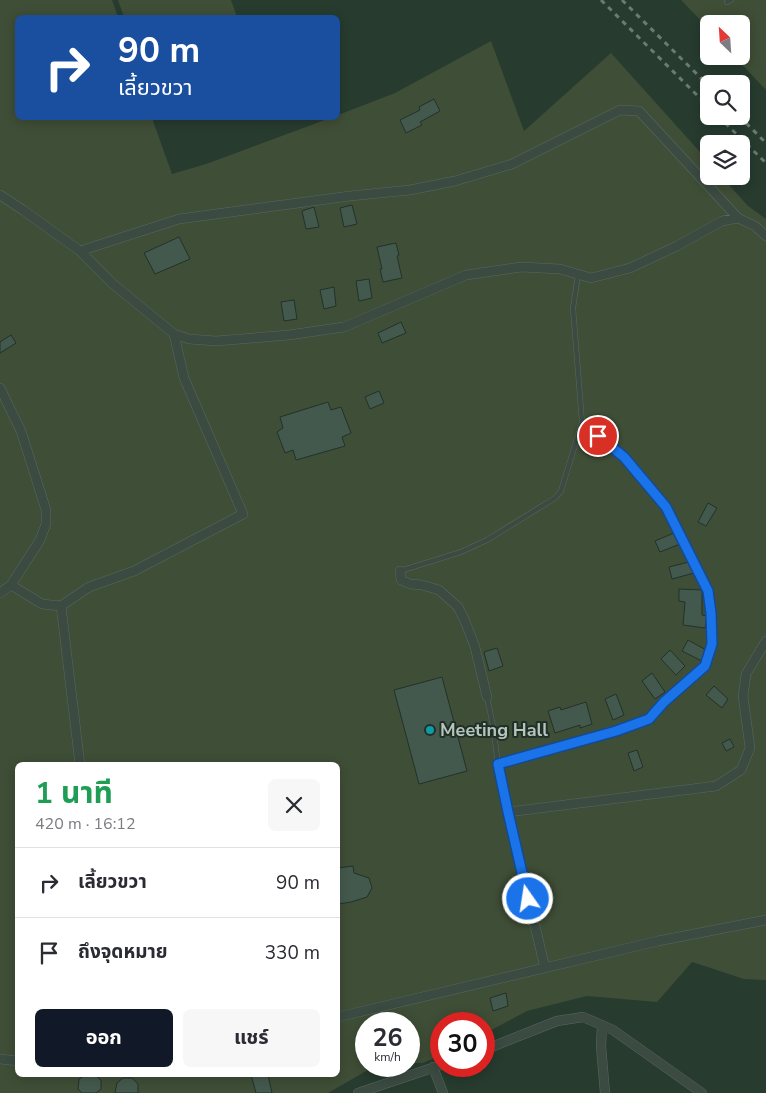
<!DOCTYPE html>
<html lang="th">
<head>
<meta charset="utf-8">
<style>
  body { margin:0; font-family:"Nunito Sans","Noto Sans Thai",sans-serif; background:#f7f7f7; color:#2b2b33; height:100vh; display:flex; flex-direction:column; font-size:19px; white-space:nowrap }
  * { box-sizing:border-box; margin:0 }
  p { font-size:16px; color:#7c7c81 }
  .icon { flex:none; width:28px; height:28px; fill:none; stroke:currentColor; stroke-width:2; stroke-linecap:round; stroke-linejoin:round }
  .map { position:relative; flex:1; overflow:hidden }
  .details { position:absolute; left:15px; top:762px; width:325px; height:315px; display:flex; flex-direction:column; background:#fff; border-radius:8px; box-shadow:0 2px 12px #0003 }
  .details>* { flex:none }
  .hud { position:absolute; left:15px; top:15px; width:325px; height:105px; border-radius:8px; box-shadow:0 2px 12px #0003; background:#1a4fa0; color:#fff; overflow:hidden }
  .needle { width:32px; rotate:335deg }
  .buttons { position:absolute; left:700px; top:15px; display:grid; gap:10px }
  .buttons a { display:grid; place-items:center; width:50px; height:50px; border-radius:8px; background:#fff; box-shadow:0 2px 12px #0003; font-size:25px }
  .speed { position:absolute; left:355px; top:1012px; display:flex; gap:10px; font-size:25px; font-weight:700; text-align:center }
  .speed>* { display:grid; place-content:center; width:65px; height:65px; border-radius:50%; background:#fff; box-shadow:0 2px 12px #0003; line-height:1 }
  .speed small { font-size:12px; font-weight:400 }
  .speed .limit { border:8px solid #d22; background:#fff; color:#111 }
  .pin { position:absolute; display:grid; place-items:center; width:42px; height:42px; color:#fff; margin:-21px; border:2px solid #fff; border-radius:50%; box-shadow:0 1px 5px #0007 }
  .me { position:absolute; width:55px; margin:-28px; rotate:347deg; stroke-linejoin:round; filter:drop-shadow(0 0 4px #0008) }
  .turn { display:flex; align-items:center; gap:18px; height:105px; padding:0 20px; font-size:22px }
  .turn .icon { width:65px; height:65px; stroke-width:2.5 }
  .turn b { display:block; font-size:35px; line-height:42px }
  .round { display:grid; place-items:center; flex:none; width:52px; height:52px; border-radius:8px; background:#f7f7f7 }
  .overview { display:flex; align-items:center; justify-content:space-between; height:85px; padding:0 20px }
  h1 { font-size:30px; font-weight:700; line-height:38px; color:#1e9e55 }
  .primary-button { display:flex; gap:10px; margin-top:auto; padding:10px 20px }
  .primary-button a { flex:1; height:58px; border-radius:8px; background:#111827; color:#fff; font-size:20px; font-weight:700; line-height:58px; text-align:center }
  .primary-button a+a { background:#f7f7f7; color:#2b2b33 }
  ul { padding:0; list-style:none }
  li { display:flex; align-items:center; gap:15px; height:70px; padding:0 20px; border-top:1px solid #e1e1e2 }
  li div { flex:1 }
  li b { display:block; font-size:19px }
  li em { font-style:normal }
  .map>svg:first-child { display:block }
</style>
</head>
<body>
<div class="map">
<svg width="766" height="1093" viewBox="0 0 766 1093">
  <rect width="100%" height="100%" fill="#273b2f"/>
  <path fill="#3f4e37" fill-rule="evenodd" d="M0,0h112l6,17 -100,1v100h134l20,56 34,-10 124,-46h8v-3l57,-22 96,-52 33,90 87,-78 98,109v14h12l27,30 18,13v761l-22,-1 -52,-17 -35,40 -70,-6 -60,15 -43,23v-10h-43v31l-18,8h-14v-39h-43v42h9l-47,27h-328zM18,765h320v310h-320z
    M118,0h113l6,17h-113z
    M681,0h85v90l-32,-34h7v-32h-32v5z"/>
  <path fill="#44594d" stroke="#223229" d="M434,99l6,12 -20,11 2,3 -16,8 -6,-13 20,-10 -1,-3z
    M352,205l5,19 -13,3 -4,-19z
    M314,207l5,20 -13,2 -4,-18z
    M179,237l11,22 -35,15 -11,-21z
    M396,243l3,12 -2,1 5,22 -19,4 -3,-13h2l-5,-22z
    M369,279l3,19 -13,3 -3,-20z
    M334,287l2,19 -12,3 -4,-19z
    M294,300l3,19 -13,2 -3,-19z
    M401,322l5,11 -24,10 -4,-10z
    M11,335l5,8 -16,10v-11z
    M379,391l5,12 -14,6 -5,-12z
    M328,402l3,8 10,-3 10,26 -9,4 3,9 -49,14 -3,-10 -8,3 -8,-21 6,-4 -3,-11z
    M708,503l9,5 -11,18 -8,-4z
    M674,533l6,11 -20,8 -5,-11z
    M689,562l5,11 -22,6 -3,-12z
    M679,589l23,1v25l5,1 -2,12 -22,-3 2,-23 -6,-1z
    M688,640l18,10 -4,11 -20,-10z
    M497,648l6,18 -14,5 -5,-19z
    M670,650l15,16 -9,9 -15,-16z
    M652,673l13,19 -10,7 -13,-18z
    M442,677l25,94 -48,13 -25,-94z
    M714,686l14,13 -6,9 -16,-13z
    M616,694l8,21 -11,5 -8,-21z
    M586,702l6,22 -12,4v-3l-25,8 -7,-22 12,-4 1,3z
    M730,739l4,8 -8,4 -4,-8z
    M637,750l6,17 -9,4 -6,-18z
    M353,866l1,7 15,5 3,10 -5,9 -16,5 -13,2v-36z
    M506,993l2,13 -15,5 -3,-13z
    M85,1075h10l6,5v9l-5,4h-14l-4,-4 1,-10z
    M251,1075h17l4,18h-16z
    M123,1078h9l6,6v9h-23l2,-10z"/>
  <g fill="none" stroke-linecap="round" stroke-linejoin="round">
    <g stroke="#596960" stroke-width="5.5">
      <path id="lane" d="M727,2l4,-2
        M400,571l61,-19 26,-12 68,-42 6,-7 21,-69
        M487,697l6,29 5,38 10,48
        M496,765l120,-34 33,-12 15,-17 41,-36 7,-22 -1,-31 -3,-22 -42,-84 -42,-50 -42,-35 -9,-114 5,-33"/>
    </g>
    <g stroke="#596960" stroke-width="10">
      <path id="street" d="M0,195l23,15 57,41 33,33 61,50 15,5 27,2 73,-6 55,-8 122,-52 55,-8 39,2 31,9 39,-10 47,-22 45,-25 16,-3 17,8 11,10
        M80,251l99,-32 171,-23 60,-6 45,-9 57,-17 108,-54 19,1 99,107
        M0,388l21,43 25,79v14l-6,16 -29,45 -11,8
        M400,571l1,9 9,4 12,1 17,5 19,17 7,14 10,26 12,50
        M11,585l31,19 19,2 28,-19 45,-16 109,-57 -59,-136 -10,-44
        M61,606l19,159
        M545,968l-37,-156 208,-26 25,-16 9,-22 -7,-52 3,-22 20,-33
        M338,1017l320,-76 108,-21
        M602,1025l-1,21 4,47
        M484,1050l73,-29 26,-4 30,13 89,63
        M0,1059l18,2
        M433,1067l10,26
        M358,1093l83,-28"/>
    </g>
    <use href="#lane" stroke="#3b4b42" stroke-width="4.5"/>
    <use href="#street" stroke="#3b4b42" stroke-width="9"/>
    <path stroke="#687c71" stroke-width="3" stroke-dasharray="5 5" stroke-linecap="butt" d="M601,0l108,107
      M622,0l87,86
      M718,116l48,47
      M739,116l27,27"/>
  </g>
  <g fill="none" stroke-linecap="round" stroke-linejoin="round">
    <g stroke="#114b97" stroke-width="12">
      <path id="route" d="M528,899l-20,-87 -10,-48 118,-33 33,-12 15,-17 41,-36 7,-22 -1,-31 -3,-22 -42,-84 -42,-50 -26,-21"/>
    </g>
    <use href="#route" stroke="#1a73e8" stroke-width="9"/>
  </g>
  <circle fill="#0f9aa8" stroke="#203027" stroke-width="2" cx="430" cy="730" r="5"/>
  <g text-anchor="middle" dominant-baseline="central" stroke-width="4" stroke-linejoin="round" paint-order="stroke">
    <g font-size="18" font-weight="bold" fill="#b6c6be" stroke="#203027" text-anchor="start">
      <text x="440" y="730">Meeting Hall</text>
    </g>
  </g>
</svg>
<div class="buttons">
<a><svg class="needle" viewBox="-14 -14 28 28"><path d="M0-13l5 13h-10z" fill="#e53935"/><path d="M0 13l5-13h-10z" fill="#7c7c81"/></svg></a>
<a><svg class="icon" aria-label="search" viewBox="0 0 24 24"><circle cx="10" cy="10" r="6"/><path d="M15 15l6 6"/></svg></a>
<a><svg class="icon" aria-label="layers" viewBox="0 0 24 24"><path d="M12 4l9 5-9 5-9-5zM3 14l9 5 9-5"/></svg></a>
</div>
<div class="speed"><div>26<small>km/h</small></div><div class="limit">30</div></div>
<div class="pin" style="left:598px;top:436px;background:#d93025"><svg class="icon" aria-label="arrive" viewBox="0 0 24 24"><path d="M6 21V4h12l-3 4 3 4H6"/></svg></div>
<svg class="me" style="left:528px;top:899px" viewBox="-20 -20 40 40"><circle r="17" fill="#1a73e8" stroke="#fff" stroke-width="3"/><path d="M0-11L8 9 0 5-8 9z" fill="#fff"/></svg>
<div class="hud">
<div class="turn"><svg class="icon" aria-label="right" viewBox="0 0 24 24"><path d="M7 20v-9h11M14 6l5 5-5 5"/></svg><div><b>90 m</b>เลี้ยวขวา</div></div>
</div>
<section class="details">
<div class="overview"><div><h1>1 นาที</h1><p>420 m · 16:12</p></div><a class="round"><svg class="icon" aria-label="close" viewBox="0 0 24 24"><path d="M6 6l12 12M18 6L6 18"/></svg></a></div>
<ul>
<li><svg class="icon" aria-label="right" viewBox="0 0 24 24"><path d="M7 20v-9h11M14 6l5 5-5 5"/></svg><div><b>เลี้ยวขวา</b></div><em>90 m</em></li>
<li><svg class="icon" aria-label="arrive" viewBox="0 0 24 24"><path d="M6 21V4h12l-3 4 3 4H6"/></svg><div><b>ถึงจุดหมาย</b></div><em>330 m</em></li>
</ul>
<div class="primary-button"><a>ออก</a><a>แชร์</a></div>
</section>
</div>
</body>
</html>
